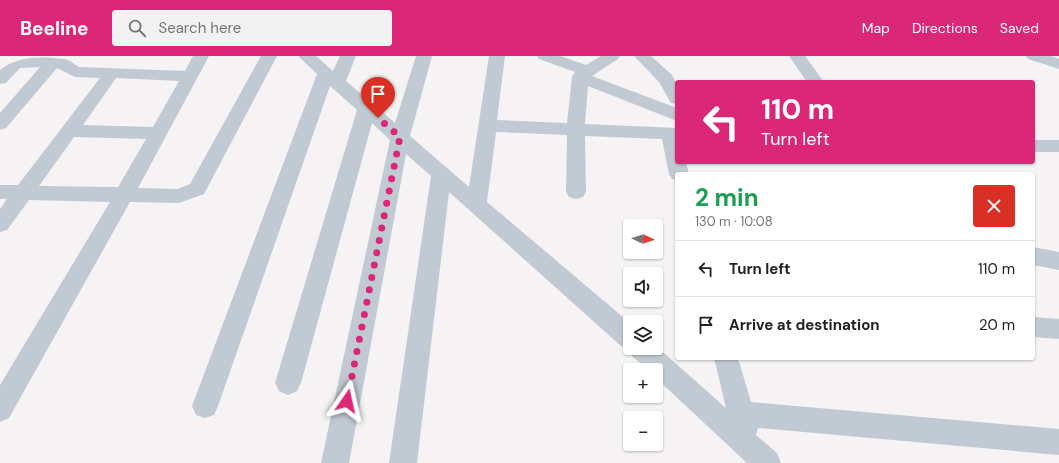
<!DOCTYPE html>
<html lang="en">
<head>
<meta charset="utf-8">
<style>
  body { margin:0; font-family:"DM Sans",sans-serif; background:#f2f2f2; color:#202124; height:100vh; display:flex; flex-direction:column; font-size:15px; white-space:nowrap }
  * { box-sizing:border-box; margin:0 }
  p { font-size:13px; color:#757577 }
  .icon { flex:none; width:22px; height:22px; fill:none; stroke:currentColor; stroke-width:2; stroke-linecap:round; stroke-linejoin:round }
  .map { position:relative; flex:1; overflow:hidden }
  .panel { position:absolute; left:675px; top:116px; width:360px; height:188px; display:flex; flex-direction:column; background:#fff; border-radius:4px; box-shadow:0 1px 3px #0004 }
  .panel>* { flex:none }
  .guide { position:absolute; left:675px; top:24px; width:360px; height:84px; border-radius:4px; box-shadow:0 1px 3px #0004; background:#db2777; color:#fff; overflow:hidden }
  .needle { width:26px; rotate:94deg }
  .fabs { position:absolute; left:623px; top:163px; display:grid; gap:8px }
  .fabs a { display:grid; place-items:center; width:40px; height:40px; border-radius:4px; background:#fff; box-shadow:0 1px 3px #0004; font-size:20px }
  .pin { position:absolute; display:grid; place-items:center; width:34px; height:34px; color:#fff; margin:-41px -17px; border-radius:50% 50% 50% 0; rotate:-45deg; box-shadow:0 0 4px #0007 }
  .pin .icon { rotate:45deg }
  .me { position:absolute; width:44px; margin:-22px; rotate:11deg; stroke-linejoin:round; filter:drop-shadow(0 0 3px #0008) }
  .turn { display:flex; align-items:center; gap:14px; height:84px; padding:0 20px; font-size:18px }
  .turn .icon { width:52px; height:52px; stroke-width:2.5 }
  .turn b { display:block; font-size:28px; line-height:34px }
  .round { display:grid; place-items:center; flex:none; width:42px; height:42px; border-radius:4px; background:#f2f2f2 }
  .overview { display:flex; align-items:center; justify-content:space-between; height:68px; padding:0 20px }
  h1 { font-size:24px; font-weight:700; line-height:30px; color:#1e9e55 }
  ul { padding:0; list-style:none }
  li { display:flex; align-items:center; gap:12px; height:56px; padding:0 20px; border-top:1px solid #e0e0e0 }
  li div { flex:1 }
  li b { display:block; font-size:15px }
  li em { font-style:normal }
  header { display:flex; align-items:center; gap:24px; box-sizing:border-box; height:56px; padding:0 20px; background:#db2777; color:#fff }
  header strong { font-size:19px }
  nav { display:flex; gap:22px; margin-inline-start:auto; font-size:14px }
  .search { width:280px; height:36px; background:#f2f2f2; display:flex; align-items:center; gap:10px; box-sizing:border-box; padding:0 14px; border-radius:4px; color:#757577; font-size:15px }
  .map>svg:first-child { display:block }
</style>
</head>
<body>
<header>
<strong>Beeline</strong>
<div class="search"><svg class="icon" aria-label="search" viewBox="0 0 24 24"><circle cx="10" cy="10" r="6"/><path d="M15 15l6 6"/></svg>Search here</div>
<nav><a>Map</a><a>Directions</a><a>Saved</a></nav>
</header>
<div class="map">
<svg width="1059" height="407" viewBox="0 0 1059 407">
  <rect width="100%" height="100%" fill="#f5f3f3"/>
  <g fill="none" stroke-linecap="round" stroke-linejoin="round">
    <path fill="#c1cad2" fill-rule="evenodd" d="M193,0h16l-71,132 40,1 12,-5 71,-128h16l-73,138 -25,9 -49,-1 -121,216 -9,4v-37l110,-183 -81,-2 -22,30 -7,2v-23l7,-10h-7v-14h18l82,-107 -25,-1 -18,-9 -51,60 -6,2v-17l40,-46 -20,1 -14,15 -6,1v-14c17,-14 42,-14 64,-11l6,2 9,6 106,4zM116,22l63,3 -26,46 -70,-2zM74,81l72,2 -28,48 -79,-1z
      M298,0h18l17,15 7,-15h16l-10,25 49,42 21,-67h16l-22,80 59,51 20,-131h16l-8,64 70,3 5,-46 3,-5 -36,-13 -2,-3h23l26,9 15,-9h19l-2,3 -26,17 85,32v13l-89,-35 -3,38 92,4v34h9l3,12h-12v6l-5,-1 -3,-5 -7,-35 -77,-3 1,56 -3,5 -7,2 -7,-2 -3,-5 1,-57 -71,-3 -9,70 143,121v25h26v-2l70,62 -12,-50h24l13,44 308,27v26l-301,-27 -2,7 21,18 4,10h-34l-91,-85v-8h-8l-16,-14 -3,-8 -8,-2 -172,-154 -32,271h-28l42,-287 -25,-22 -57,309h-28l69,-323 -18,-17 -71,260 -4,8 -9,4 -9,-4 -4,-8 82,-273 -27,-24 -112,320 -4,9 -9,3 -9,-3 -4,-9 125,-332z
      M634,0h17l21,19 5,9v20l-6,-1 -12,-21z
      M789,0h16l19,26h-17z
      M1026,0h25l8,3v10l-31,-10z
      M1033,84h26v12h-26z
      M1033,191l26,5v18l-26,-5z
      M1033,261l26,2v20l-26,-2z"/>
  </g>
  <g fill="none" stroke-linecap="round" stroke-linejoin="round">
    <path stroke="#db2777" stroke-width="7" stroke-dasharray="0 12.6" d="M347,345l53,-264 -22,-19"/>
  </g>
</svg>
<div class="fabs">
<a><svg class="needle" viewBox="-14 -14 28 28"><path d="M0-13l5 13h-10z" fill="#e53935"/><path d="M0 13l5-13h-10z" fill="#757577"/></svg></a>
<a><svg class="icon" aria-label="sound" viewBox="0 0 24 24"><path d="M4 9h4l5-4v14l-5-4H4zM17 9q2 3 0 6"/></svg></a>
<a><svg class="icon" aria-label="layers" viewBox="0 0 24 24"><path d="M12 4l9 5-9 5-9-5zM3 14l9 5 9-5"/></svg></a>
<a>+</a>
<a>−</a>
</div>
<div class="pin" style="left:378px;top:62px;background:#d93025"><svg class="icon" aria-label="arrive" viewBox="0 0 24 24"><path d="M6 21V4h12l-3 4 3 4H6"/></svg></div>
<svg class="me" style="left:347px;top:345px" viewBox="-20 -20 40 40"><path d="M0-17L14 15 0 8-14 15z" fill="#db2777" stroke="#fff" stroke-width="4"/></svg>
<div class="guide">
<div class="turn"><svg class="icon" aria-label="left" viewBox="0 0 24 24"><path d="M17 20v-9H6M10 6l-5 5 5 5"/></svg><div><b>110 m</b>Turn left</div></div>
</div>
<section class="panel">
<div class="overview"><div><h1>2 min</h1><p>130 m · 10:08</p></div><a class="round" style="background:#d93025;color:#fff"><svg class="icon" aria-label="close" viewBox="0 0 24 24"><path d="M6 6l12 12M18 6L6 18"/></svg></a></div>
<ul>
<li><svg class="icon" aria-label="left" viewBox="0 0 24 24"><path d="M17 20v-9H6M10 6l-5 5 5 5"/></svg><div><b>Turn left</b></div><em>110 m</em></li>
<li><svg class="icon" aria-label="arrive" viewBox="0 0 24 24"><path d="M6 21V4h12l-3 4 3 4H6"/></svg><div><b>Arrive at destination</b></div><em>20 m</em></li>
</ul>
</section>
</div>
</body>
</html>
